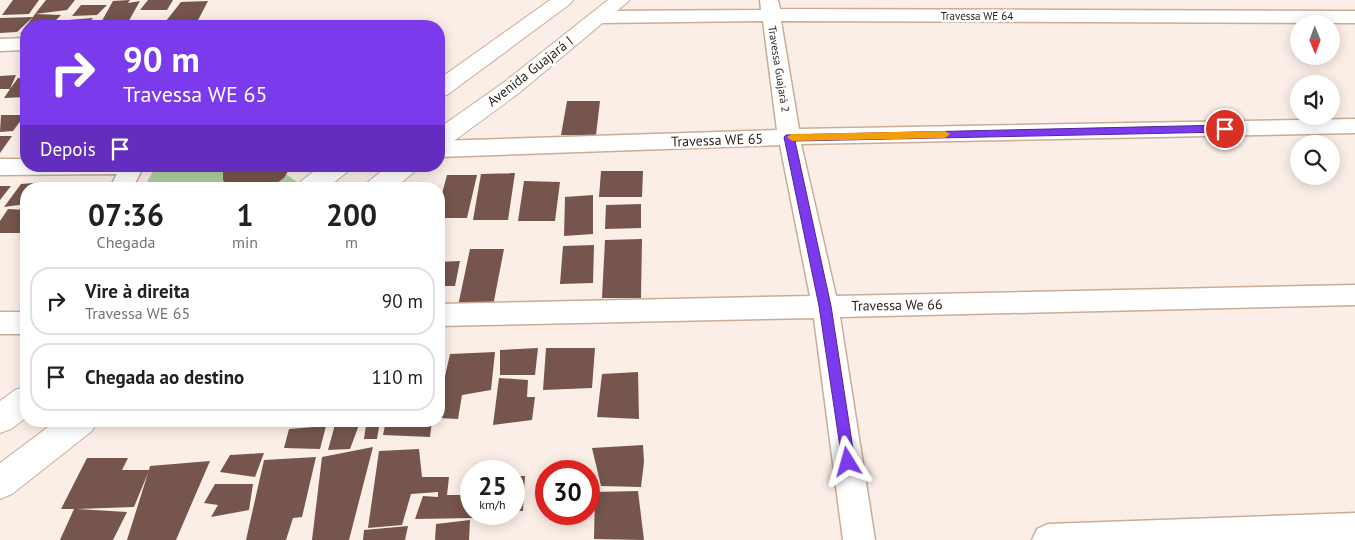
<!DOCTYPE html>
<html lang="pt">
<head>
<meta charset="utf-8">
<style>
  body { margin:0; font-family:"PT Sans",sans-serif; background:#f2f2f2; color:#202124; height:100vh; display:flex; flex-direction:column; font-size:19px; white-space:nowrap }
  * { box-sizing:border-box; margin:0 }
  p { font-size:16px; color:#757577 }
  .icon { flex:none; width:28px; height:28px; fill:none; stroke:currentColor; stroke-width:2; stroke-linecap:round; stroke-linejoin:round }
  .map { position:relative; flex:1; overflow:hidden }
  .drawer { position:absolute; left:20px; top:182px; width:425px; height:245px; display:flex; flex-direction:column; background:#fff; border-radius:20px; box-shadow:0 2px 12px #0003 }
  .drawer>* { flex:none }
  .top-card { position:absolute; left:20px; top:20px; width:425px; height:152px; border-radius:20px; box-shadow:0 2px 12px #0003; background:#7c3aed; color:#fff; overflow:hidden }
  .needle { width:32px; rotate:179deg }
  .buttons { position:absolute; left:1290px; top:15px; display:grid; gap:10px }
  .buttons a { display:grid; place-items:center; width:50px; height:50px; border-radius:50%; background:#fff; box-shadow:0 2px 12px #0003; font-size:25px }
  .speed { position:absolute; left:460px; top:460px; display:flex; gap:10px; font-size:25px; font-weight:700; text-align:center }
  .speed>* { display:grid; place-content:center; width:65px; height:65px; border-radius:50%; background:#fff; box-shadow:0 2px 12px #0003; line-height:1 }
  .speed small { font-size:12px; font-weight:400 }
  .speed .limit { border:8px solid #d22; background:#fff; color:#111 }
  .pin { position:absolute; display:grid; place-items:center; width:42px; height:42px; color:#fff; margin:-21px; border:2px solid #fff; border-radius:50%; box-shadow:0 1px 5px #0007 }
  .me { position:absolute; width:55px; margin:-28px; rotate:352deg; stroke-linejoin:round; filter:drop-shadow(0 0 4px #0008) }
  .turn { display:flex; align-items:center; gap:18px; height:105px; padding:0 20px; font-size:22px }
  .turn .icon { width:65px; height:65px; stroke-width:2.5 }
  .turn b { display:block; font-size:35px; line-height:42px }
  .then { display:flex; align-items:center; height:48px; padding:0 20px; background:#0003; gap:10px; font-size:19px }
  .eta { display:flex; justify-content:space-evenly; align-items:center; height:85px; text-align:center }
  .eta b { font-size:30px; font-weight:600; line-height:35px }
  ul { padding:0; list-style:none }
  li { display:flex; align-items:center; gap:15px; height:68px; margin:0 10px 8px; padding:0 10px; border:2px solid #e0e0e0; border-radius:20px }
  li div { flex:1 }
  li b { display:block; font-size:19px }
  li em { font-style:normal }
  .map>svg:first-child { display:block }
</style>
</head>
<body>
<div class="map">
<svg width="1355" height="540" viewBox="0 0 1355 540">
  <rect width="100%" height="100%" fill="#fbeee6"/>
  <path fill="#afd1a0" d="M156,166h117l26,17 -9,6h-147z"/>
  <path fill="#75554d" d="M13,0h26l-10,14 -27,1z
    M46,0h29l-8,10 -32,4z
    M130,0l-2,3 12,-2 -14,25h-27l14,-25z
    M148,0h25l-6,10h-27z
    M208,1l-13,25h-33l19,-24z
    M81,5h26l-10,10 -25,1z
    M35,14l26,1 -11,11h-24v8h-6l13,-17 -16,15 -17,1v-15l33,-1z
    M93,18l-7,8h-24l6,-6z
    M16,75l-6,14 8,-11h8v19l-22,1 6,-9h-10v-13z
    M567,101h33l-4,34h-35z
    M25,115l-12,16 -13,1 1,-17z
    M0,136h12l-12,17z
    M227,166h64l-7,12 -16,11h-38l-7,-9v-7z
    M601,171h42l-1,26h-43z
    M515,173l-7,47h-35l8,-46z
    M447,175h30l-10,43h-28v-13z
    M524,181l36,1 -5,39h-37z
    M46,182l-5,7h-15v15l-22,3 17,-23z
    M0,186h11l-11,14z
    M54,186l51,1 -1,2h-52z
    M593,195v39l-29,2 1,-39z
    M641,204v24l-36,1 1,-24z
    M8,209l18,1v17l-4,6h-22v-12z
    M642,239l-1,59h-39l3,-58z
    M594,245l-1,38 -33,1 3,-38z
    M470,249h34l-11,57h-35z
    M460,261l-5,25h-16v-24z
    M538,348l-3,27h-35v-25z
    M546,348h49l-3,40 -49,2z
    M495,352l-4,38 -29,5 -4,24 -19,-1v-15l11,-49z
    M638,372l1,47 -42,-2 5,-43z
    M499,378l29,2 -1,17h8l-3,23 -39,5z
    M225,421h44l-1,6 -45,-1z
    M336,421h44l-3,18h-13l2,-14h-7l-9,24 -22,1z
    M386,421h46l-2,16 -47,-2z
    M326,426l-6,23 -36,-1 5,-19z
    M643,445l1,17 -3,25 -40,-1 -9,-38z
    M373,447l-24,93h-37l10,-83z
    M419,449l3,28h27l-2,18h24v19h3v4l-59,1 8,-23 15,1v-5l-27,2 -9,31 -34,3 11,-77z
    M264,453l-9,24 -35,-5 10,-17z
    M316,457l-14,60 -9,1 -7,22h-40l18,-80z
    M87,458h41l-6,12h27l1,-4 60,-5 -34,79h-49l21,-67 -14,34 -57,2 50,3 -14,28h-53l14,-31h-13z
    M514,476h11l-2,35h-9z
    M215,484h38l-4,26 -38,7 7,-12 -14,-2z
    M638,491l6,49 -50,-1 1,-47z
    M470,520l-1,20h-34l1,-16z
    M408,526l-3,14h-42l1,-10z"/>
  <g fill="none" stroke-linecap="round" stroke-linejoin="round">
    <g stroke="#caac97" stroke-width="3">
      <path id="minor" d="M760,0h18l2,9 575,2v12l-574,-2 18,108 556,-10v14l-554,11 35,152 519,-11v20l-515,12 35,223h-32l-29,-222 -375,8v-22l371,-8 -30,-151 -341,12v-16l338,-11 -14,-109 -163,2 -7,-2 -2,-4 2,-4 7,-2 161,-1z
        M26,38v12l-26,1v-12z
        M0,159h26v7h118l-12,23h-23l8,-15 -117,1z
        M0,312h26v22h-26z
        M1355,513v27h-323l5,-11 11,-5z"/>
    </g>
    <g stroke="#caac97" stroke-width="2">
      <path id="secondary" d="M550,0h23l-3,4 -123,91 -8,2v-18z
        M608,0h22l-111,93 -72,53 -8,2v-20l64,-45z
        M321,166h29l-3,6 -21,17h-30l4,-7z
        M388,166h29l-3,6 -20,17h-30l4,-7z
        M26,386v32l-15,11 -11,4v-32l15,-11z
        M56,421h41l-5,10 -80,63 -12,5v-36z"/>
    </g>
    <use href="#minor" fill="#fff" fill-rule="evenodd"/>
    <use href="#secondary" fill="#fff" fill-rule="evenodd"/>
  </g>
  <path fill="#7c3aed" stroke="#51269a" d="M1225,125l5,4 -5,3 -430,9 36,165 24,156 -2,5 -5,1 -5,-1 -24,-161 -35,-169 2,-2z"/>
  <path fill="#f59e0b" d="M945,131l5,3 -5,4 -153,3 -5,-4 5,-3z"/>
  <g text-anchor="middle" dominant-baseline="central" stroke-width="5" stroke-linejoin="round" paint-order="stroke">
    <g font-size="11" fill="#2a1f17" stroke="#fefefe">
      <text x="977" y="16">Travessa WE 64</text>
      <text transform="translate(779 69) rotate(81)">Travessa Guajará 2</text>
    </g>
    <g font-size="14" fill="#2a1f17" stroke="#fefefe">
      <text transform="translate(530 71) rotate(-38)">Avenida Guajará I</text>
      <text transform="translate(717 140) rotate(-2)">Travessa WE 65</text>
      <text transform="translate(897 305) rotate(-1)">Travessa We 66</text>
    </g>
  </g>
</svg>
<div class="buttons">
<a><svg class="needle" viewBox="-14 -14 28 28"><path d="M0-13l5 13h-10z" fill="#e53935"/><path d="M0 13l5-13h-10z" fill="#757577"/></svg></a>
<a><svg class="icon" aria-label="sound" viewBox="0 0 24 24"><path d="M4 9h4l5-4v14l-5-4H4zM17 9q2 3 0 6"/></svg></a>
<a><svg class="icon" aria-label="search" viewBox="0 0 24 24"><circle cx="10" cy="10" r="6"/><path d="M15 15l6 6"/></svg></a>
</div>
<div class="speed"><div>25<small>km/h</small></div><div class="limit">30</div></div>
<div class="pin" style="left:1225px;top:129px;background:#d93025"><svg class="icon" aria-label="arrive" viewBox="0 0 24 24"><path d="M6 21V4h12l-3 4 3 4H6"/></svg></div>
<svg class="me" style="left:848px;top:462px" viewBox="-20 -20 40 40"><path d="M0-17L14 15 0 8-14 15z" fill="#7c3aed" stroke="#fff" stroke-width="4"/></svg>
<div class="top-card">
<div class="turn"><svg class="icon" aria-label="right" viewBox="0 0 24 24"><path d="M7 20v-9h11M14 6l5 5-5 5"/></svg><div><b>90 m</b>Travessa WE 65</div></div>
<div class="then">Depois<svg class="icon" aria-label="arrive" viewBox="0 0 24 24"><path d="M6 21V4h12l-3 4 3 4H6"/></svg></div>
</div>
<section class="drawer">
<div class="eta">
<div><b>07:36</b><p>Chegada</p></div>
<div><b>1</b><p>min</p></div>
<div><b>200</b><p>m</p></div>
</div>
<ul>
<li><svg class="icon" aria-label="right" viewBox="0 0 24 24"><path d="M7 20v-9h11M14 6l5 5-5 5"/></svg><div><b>Vire à direita</b><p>Travessa WE 65</p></div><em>90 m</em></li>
<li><svg class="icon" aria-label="arrive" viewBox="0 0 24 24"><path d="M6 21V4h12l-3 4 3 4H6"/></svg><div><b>Chegada ao destino</b></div><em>110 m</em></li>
</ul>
</section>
</div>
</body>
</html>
